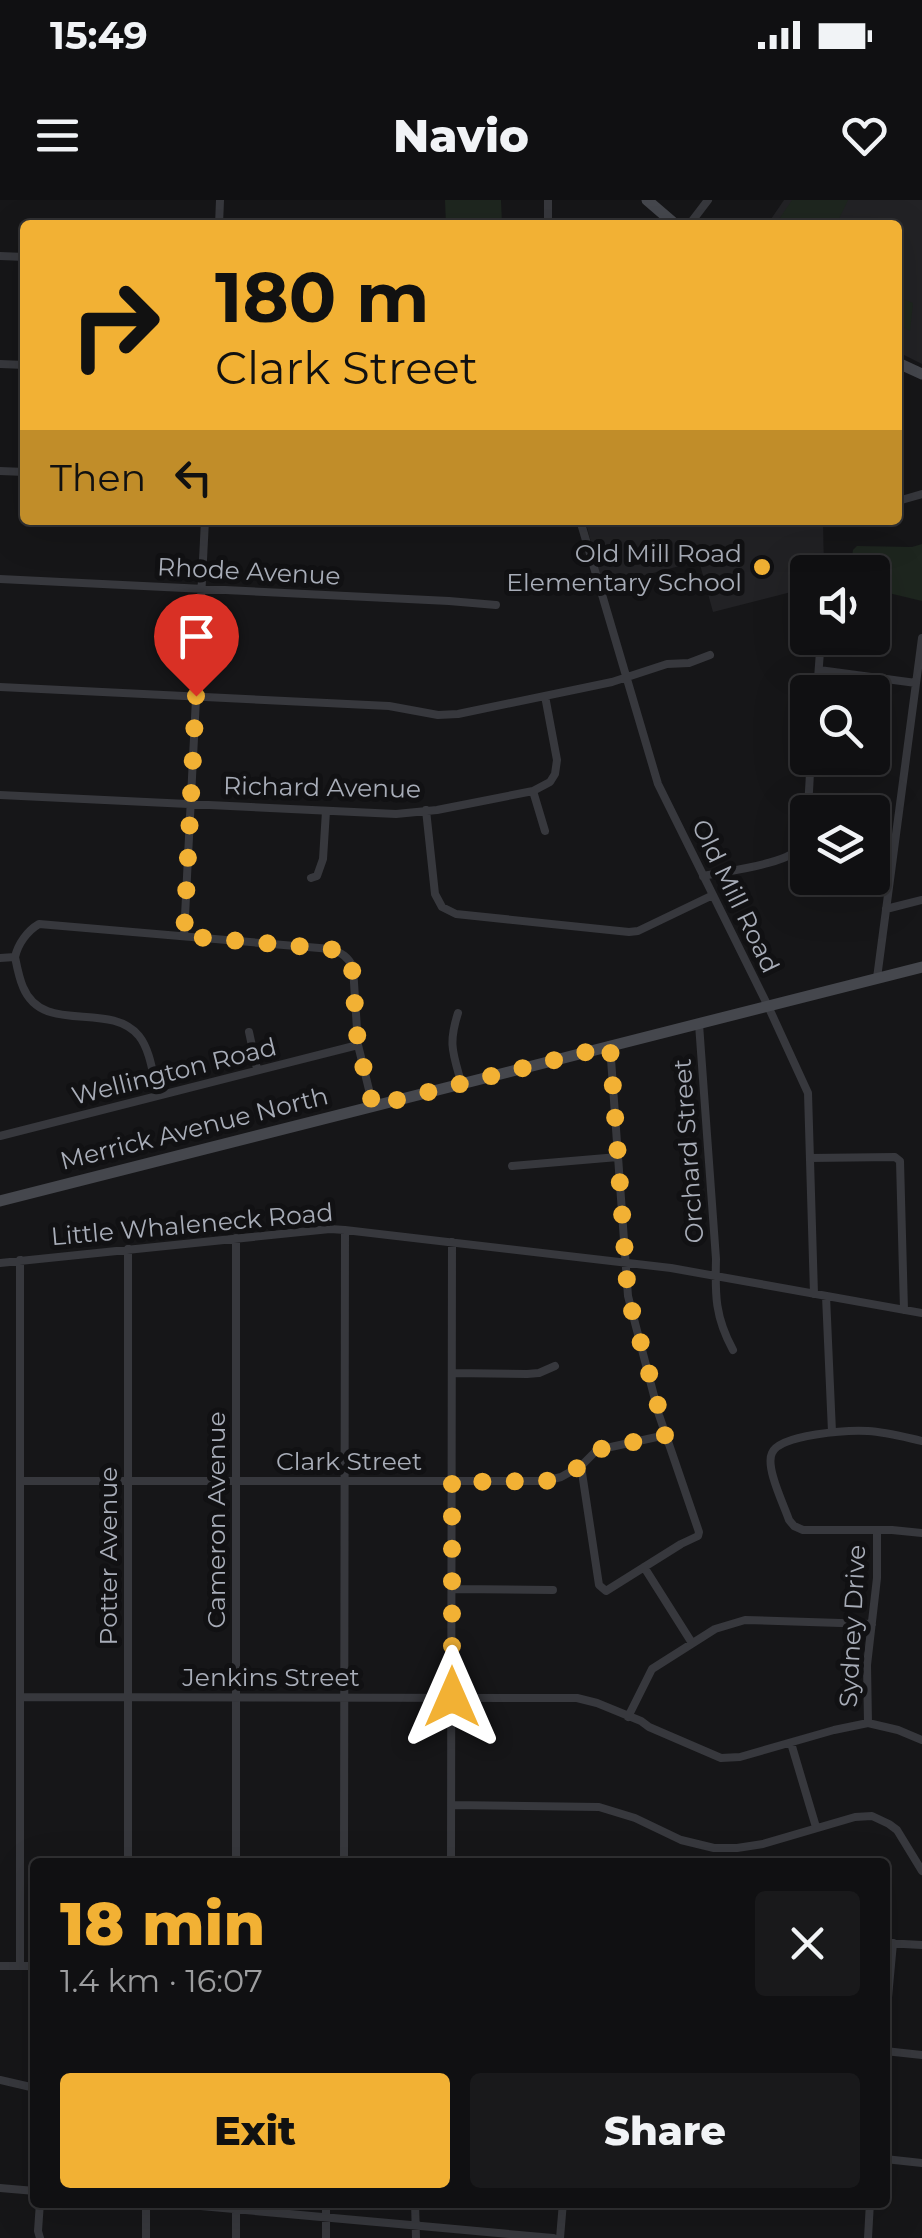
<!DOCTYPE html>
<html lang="en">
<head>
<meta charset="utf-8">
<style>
  body { margin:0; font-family:Montserrat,sans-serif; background:#19191b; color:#f1f3f6; height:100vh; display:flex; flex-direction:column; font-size:38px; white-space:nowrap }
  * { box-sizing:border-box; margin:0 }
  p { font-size:32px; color:#9c9d9f }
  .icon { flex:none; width:55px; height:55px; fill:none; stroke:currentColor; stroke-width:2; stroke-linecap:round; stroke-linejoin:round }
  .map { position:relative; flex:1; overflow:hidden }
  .panel { position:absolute; left:30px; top:1658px; width:860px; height:350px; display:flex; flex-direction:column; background:#101012; border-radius:10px; box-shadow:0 10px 40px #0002,0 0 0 2px #303032 }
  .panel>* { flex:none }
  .hud { position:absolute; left:20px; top:20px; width:882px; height:305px; border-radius:10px; box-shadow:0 10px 40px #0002,0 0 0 2px #303032; background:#f2b134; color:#111; overflow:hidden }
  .controls { position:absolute; left:790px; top:355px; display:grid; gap:20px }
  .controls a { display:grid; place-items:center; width:100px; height:100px; border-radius:10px; background:#101012; box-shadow:0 10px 40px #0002,0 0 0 2px #303032; font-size:50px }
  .pin { position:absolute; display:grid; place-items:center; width:85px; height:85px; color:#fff; margin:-102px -42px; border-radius:50% 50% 50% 0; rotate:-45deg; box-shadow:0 0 10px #0007 }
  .pin .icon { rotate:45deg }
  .me { position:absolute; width:110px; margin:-55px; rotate:0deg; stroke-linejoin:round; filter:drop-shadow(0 0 8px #0008) }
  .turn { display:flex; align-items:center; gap:35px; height:210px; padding:0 30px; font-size:45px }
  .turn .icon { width:130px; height:130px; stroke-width:2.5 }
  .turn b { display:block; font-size:70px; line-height:85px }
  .then { display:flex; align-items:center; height:95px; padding:0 30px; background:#0003; gap:20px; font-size:38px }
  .round { display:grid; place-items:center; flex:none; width:105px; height:105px; border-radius:10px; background:#19191b }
  .head { display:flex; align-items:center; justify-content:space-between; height:170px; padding:0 30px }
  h1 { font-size:60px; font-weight:800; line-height:75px; color:#f2b134 }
  .action { display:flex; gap:20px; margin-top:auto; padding:20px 30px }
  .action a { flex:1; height:115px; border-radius:10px; background:#f2b134; color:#111; font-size:40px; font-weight:800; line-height:115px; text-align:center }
  .action a+a { background:#19191b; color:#f1f3f6 }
  .status { display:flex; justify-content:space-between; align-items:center; height:70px; padding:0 50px; background:#101012; direction:ltr }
  .status svg { height:28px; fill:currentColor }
  header { display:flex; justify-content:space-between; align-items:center; height:130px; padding:0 30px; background:#101012; font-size:45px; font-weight:800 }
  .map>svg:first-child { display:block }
</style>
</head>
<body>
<div class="status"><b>15:49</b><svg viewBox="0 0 49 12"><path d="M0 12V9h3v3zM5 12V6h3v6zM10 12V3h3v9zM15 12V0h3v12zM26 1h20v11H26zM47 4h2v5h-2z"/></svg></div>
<header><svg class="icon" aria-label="menu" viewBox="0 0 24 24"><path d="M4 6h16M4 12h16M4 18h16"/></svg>Navio<svg class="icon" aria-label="heart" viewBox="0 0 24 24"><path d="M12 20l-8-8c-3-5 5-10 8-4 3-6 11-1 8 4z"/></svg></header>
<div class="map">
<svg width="922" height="2038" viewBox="0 0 922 2038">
  <rect width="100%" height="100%" fill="#161618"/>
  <path fill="#222225" d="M784,0h138v164l-24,-12v-127h-131z
    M585,320h238l1,52h-16l-1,16 -94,24 -14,-51 -96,25z"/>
  <path fill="#1e261f" d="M445,0h56l1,25h-56z
    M792,0h56l-12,25h-61z
    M898,97l15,6 -3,28 -12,-7z
    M922,344v57l-42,-10c-5,-19 -12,-24 -28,-35l1,-6 4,-4 55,1z"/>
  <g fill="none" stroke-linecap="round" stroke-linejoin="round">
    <path stroke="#37383d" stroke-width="8" d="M548,0v25
      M219,25l1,-25
      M689,25l19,-25
      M0,56l25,1
      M0,164l25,1
      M0,271l25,1
      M898,301l24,-7
      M580,320l78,264 110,222 40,87 6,201
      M0,379l449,22 47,4
      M819,470l97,13
      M0,487l389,19 49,9 20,-1 154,-32 55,-18 22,-1 21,-8
      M817,492l4,-54
      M533,591l12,40
      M0,595l396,19 41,-4 96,-19 17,-9 5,-8 2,-14 -12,-64
      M426,610l9,84 7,13 14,7 173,18 9,-1 75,-36
      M703,676c22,-5 88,-12 98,-30 8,-16 8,-68 10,-88
      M311,678l6,-2 6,-17 3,-48
      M886,709l36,-9
      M184,736l21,-416
      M15,757c3,-13 12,-26 24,-33l292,25c11,4 17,8 22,18l5,78 15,61
      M15,757c2,10 4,21 8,30 20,49 86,13 116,49 12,15 14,41 19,59
      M0,758l15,-1
      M877,778l45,-340
      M458,813c-10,31 -5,40 3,69
      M699,824l17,235c-1,36 -1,58 17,91
      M249,832l8,37
      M0,936l358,-91
      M810,958l85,-1 5,4 4,149
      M512,966l106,-9
      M0,1063l330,-34 15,1 326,38 251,45
      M826,1096l6,136
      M452,1173l75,1 12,-1 16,-7
      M922,1241c-18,-4 -36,-9 -54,-10 -19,-1 -88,3 -96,22 -7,14 12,52 17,67l5,6 9,4h89l30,3
      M581,1266l18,119 7,6 75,-47 17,-8 1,-4 -40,-117 -31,-119 -18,-251
      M21,1281h524l16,-4 20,-11 16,-16 69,-15
      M644,1367l48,76
      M452,1389l101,1
      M20,1497l557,1 20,5 44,18 8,6 72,31 19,-1 94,-27 34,-7 30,7 24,10
      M628,1517l24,-48 63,-40 30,-9 127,4
      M868,1523l-1,-58 10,-87v-48
      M791,1543l25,84
      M451,1605l148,2 36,11 46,22 33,8h23l26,-4 92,-27 17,-1 17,8 8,6 25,41
      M128,1662v-613
      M236,1662v-624
      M344,1662l1,-632
      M451,1662l1,-620
      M885,1743l37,2
      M0,1766h35
      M20,1766v-706
      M885,1830l8,-87
      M885,1851l37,4
      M0,1880l35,8
      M885,1959l37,4
      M0,1988l35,3
      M40,2002l-2,29 2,7
      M156,2002l397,36
      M236,2002v36
      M326,2002v36
      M415,2002l1,36
      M146,2038v-36
      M560,2038l3,-36
      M868,2038l2,-36"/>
    <path stroke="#45474d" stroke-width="11" d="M647,0l29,25
      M898,163l24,11
      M0,1001l922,-234"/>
  </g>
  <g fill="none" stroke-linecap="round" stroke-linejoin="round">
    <path stroke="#f2b134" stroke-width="18" stroke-dasharray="0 32.4" d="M196,496l-12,240 147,13 18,9 3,10 6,77 15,61 237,-60 18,250 38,139 -70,15 -15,16 -20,11 -15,4 -94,1v215"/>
  </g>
  <circle fill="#f2b134" stroke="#111113" stroke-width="4" cx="762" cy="367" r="10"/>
  <g text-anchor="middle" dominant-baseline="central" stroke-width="10" stroke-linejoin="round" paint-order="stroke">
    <g font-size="25" fill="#a8adb8" stroke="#111113" text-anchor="end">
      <text x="742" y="353">Old Mill Road<tspan x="742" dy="29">Elementary School</tspan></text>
    </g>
    <g font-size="25" fill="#a8adb8" stroke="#111113">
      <text transform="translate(249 371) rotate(3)">Rhode Avenue</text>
      <text transform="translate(322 587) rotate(1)">Richard Avenue</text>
      <text transform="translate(736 696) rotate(64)">Old Mill Road</text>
      <text transform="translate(174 871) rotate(-14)">Wellington Road</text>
      <text transform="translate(194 928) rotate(-14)">Merrick Avenue North</text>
      <text transform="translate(688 951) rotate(-94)">Orchard Street</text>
      <text transform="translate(192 1024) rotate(-5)">Little Whaleneck Road</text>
      <text x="349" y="1261">Clark Street</text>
      <text transform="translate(216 1320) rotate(-90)">Cameron Avenue</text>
      <text transform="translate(108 1356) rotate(-90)">Potter Avenue</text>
      <text transform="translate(852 1426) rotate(-87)">Sydney Drive</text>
      <text x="271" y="1477">Jenkins Street</text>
    </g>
  </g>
</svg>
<div class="controls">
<a><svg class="icon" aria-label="sound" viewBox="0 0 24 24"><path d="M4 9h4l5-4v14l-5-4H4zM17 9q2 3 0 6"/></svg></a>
<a><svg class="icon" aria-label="search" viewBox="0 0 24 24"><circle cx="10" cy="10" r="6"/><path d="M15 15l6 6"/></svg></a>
<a><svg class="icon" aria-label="layers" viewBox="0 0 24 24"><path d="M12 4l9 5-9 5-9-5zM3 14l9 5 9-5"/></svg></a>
</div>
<div class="pin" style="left:196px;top:496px;background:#d93025"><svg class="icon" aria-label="arrive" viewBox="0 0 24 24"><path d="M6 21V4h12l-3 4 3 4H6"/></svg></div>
<svg class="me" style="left:452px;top:1497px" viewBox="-20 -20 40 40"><path d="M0-17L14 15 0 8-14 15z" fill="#f2b134" stroke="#fff" stroke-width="4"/></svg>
<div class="hud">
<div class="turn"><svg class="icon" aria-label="right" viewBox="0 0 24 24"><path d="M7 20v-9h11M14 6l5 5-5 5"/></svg><div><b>180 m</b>Clark Street</div></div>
<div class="then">Then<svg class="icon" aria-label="left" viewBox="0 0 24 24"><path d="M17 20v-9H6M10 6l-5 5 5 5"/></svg></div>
</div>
<section class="panel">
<div class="head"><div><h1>18 min</h1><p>1.4 km · 16:07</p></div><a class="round"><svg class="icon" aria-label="close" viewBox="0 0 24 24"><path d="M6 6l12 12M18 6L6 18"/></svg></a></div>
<div class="action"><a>Exit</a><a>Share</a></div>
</section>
</div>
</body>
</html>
